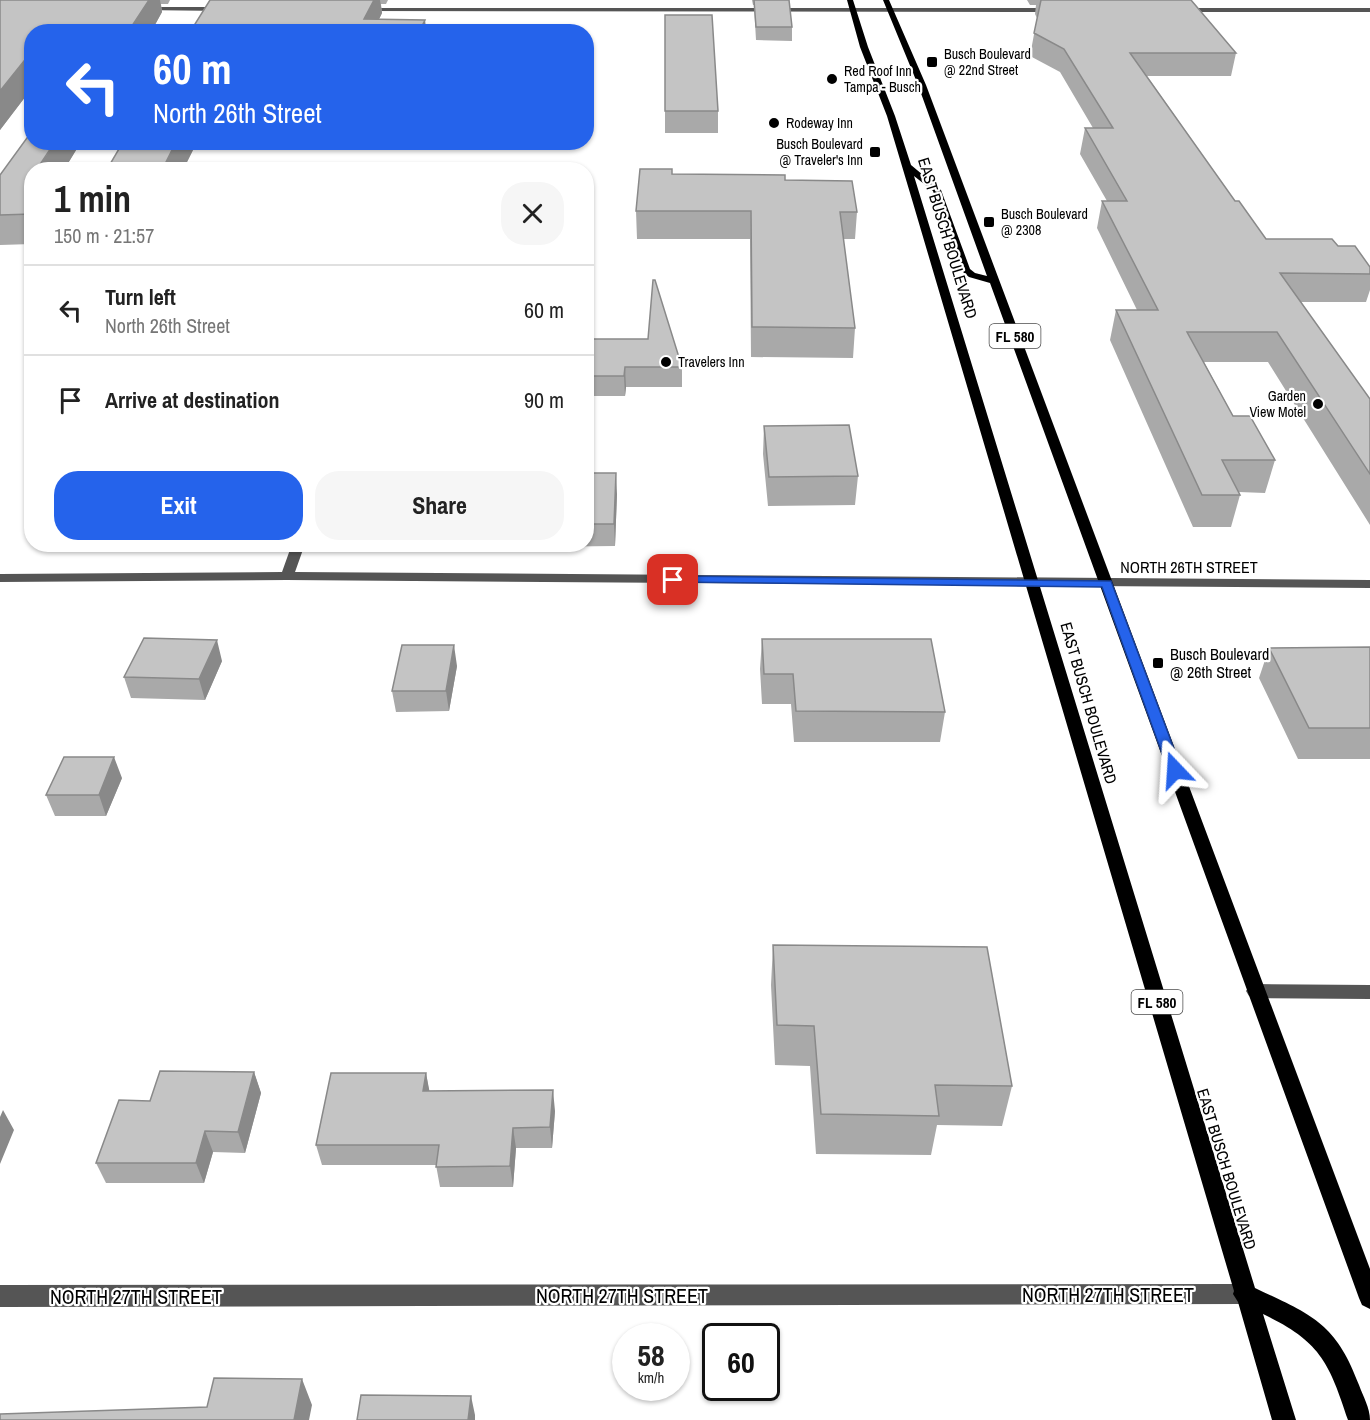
<!DOCTYPE html>
<html lang="en">
<head>
<meta charset="utf-8">
<style>
  body { margin:0; font-family:"Archivo Narrow",sans-serif; background:#f6f6f6; color:#222; height:100vh; display:flex; flex-direction:column; font-size:22px; white-space:nowrap }
  * { box-sizing:border-box; margin:0 }
  p { font-size:20px; color:#767676 }
  .icon { flex:none; width:33px; height:33px; fill:none; stroke:currentColor; stroke-width:2; stroke-linecap:round; stroke-linejoin:round }
  .map { position:relative; flex:1; overflow:hidden }
  .sheet { position:absolute; left:24px; top:162px; width:570px; height:390px; display:flex; flex-direction:column; background:#fff; border-radius:24px; box-shadow:0 2px 4px #0004 }
  .sheet>* { flex:none }
  .top-card { position:absolute; left:24px; top:24px; width:570px; height:126px; border-radius:24px; box-shadow:0 2px 4px #0004; background:#2563eb; color:#fff; overflow:hidden }
  .speed { position:absolute; left:612px; top:1323px; display:flex; gap:12px; font-size:30px; font-weight:700; text-align:center }
  .speed>* { display:grid; place-content:center; width:78px; height:78px; border-radius:50%; background:#fff; box-shadow:0 2px 4px #0004; line-height:1 }
  .speed small { font-size:15px; font-weight:400 }
  .speed .limit { border:3px solid #111; border-radius:9px; background:#fff; color:#111 }
  .pin { position:absolute; display:grid; place-items:center; width:51px; height:51px; color:#fff; margin:-26px; border-radius:12px; box-shadow:0 3px 9px #0006 }
  .me { position:absolute; width:66px; margin:-33px; rotate:340deg; stroke-linejoin:round; filter:drop-shadow(0 0 4px #0008) }
  .turn { display:flex; align-items:center; gap:21px; height:126px; padding:0 30px; font-size:27px }
  .turn .icon { width:78px; height:78px; stroke-width:2.5 }
  .turn b { display:block; font-size:42px; line-height:51px }
  .round { display:grid; place-items:center; flex:none; width:63px; height:63px; border-radius:24px; background:#f6f6f6 }
  .headline { display:flex; align-items:center; justify-content:space-between; height:102px; padding:0 30px }
  h1 { font-size:36px; font-weight:700; line-height:45px }
  .button { display:flex; gap:12px; margin-top:auto; padding:12px 30px }
  .button a { flex:1; height:69px; border-radius:24px; background:#2563eb; color:#fff; font-size:24px; font-weight:700; line-height:69px; text-align:center }
  .button a+a { background:#f6f6f6; color:#222 }
  ul { padding:0; list-style:none }
  li { display:flex; align-items:center; gap:18px; height:90px; padding:0 30px; border-top:2px solid #e0e0e0 }
  li div { flex:1 }
  li b { display:block; font-size:22px }
  li em { font-style:normal }
  .map>svg:first-child { display:block }
</style>
</head>
<body>
<div class="map">
<svg width="1370" height="1420" viewBox="0 0 1370 1420">
  <rect width="100%" height="100%" fill="#fff"/>
  <g fill="none" stroke-linecap="round" stroke-linejoin="round">
    <path fill="#555" fill-rule="evenodd" d="M141,7h84l3,2 -3,2 -86,-1z
      M361,8h695l3,2 -3,2 -693,-1z
      M1370,8v4h-191l-3,-2 3,-2z
      M292,544h13l-10,28 1075,8v8l-1083,-8 -287,2v-8l282,-2z
      M1255,984l115,1v14l-115,-1 -6,-2 -3,-5 3,-5z
      M1244,1284l8,3 3,7 -3,7 -8,3 -1244,3v-22z"/>
    <path fill="#000" fill-rule="evenodd" d="M847,0h6l15,47 27,69 16,49 30,25 29,79 5,4 12,3 -69,-191 -35,-85h6l37,85 444,1184v40l-8,-4 -3,-7 -369,-1015 -21,-6 -6,-5 -30,-81 -19,-15 341,1112c57,27 81,35 104,97 4,11 11,23 11,35h-22c-19,-58 -28,-79 -85,-106l33,106h-24l-34,-118 -5,-8 1,-3 -321,-1088 -26,-87 -27,-69z"/>
  </g>
  <path fill="#a9a9a9" d="M0,0h170l-2,4h-7l1,8 -11,20h-119v56l-32,42z
    M210,0h178l-2,4h-5l1,9 -3,6 46,1 1,12h-236z
    M752,0h37l3,27v14l-36,-1 -2,-35h-1z
    M1027,0h164l45,53 -5,23h-84l88,125 31,38 72,7 32,21v23l-4,12h-66l70,97v126l-102,-163h-64l29,54 42,44 -10,33 -26,-1 1,3 -9,32h-38l-83,-187 6,-30h21l-40,-82 5,-27h5l-27,-47 5,-26h8l-33,-56 -30,-16 7,-38 -2,-4 1,-9h-6z
    M665,15l53,96v22h-53z
    M81,142l-16,26 44,-2 14,-24h74l-14,28h-151v74l-32,1v-70z
    M672,174l113,6 72,32 -2,27h-12l12,89 -2,30 -102,-1 -1,-118h-113l-1,-28z
    M586,339l96,28v20h-56l-1,9h-39z
    M764,426l94,50 -3,29 -87,1 -5,-52z
    M586,473l31,21 -2,52 -257,3 -1,-5h229z
    M762,639l183,73 -5,30h-146l-3,-38h-29l-2,-35z
    M1370,647v112h-72l-39,-81 10,-30z
    M222,661l-17,39 -74,-2 -7,-21z
    M457,666l-8,45 -53,1 -4,-21z
    M122,778l-16,38h-51l-9,-21z
    M773,945l239,141 -10,40 -65,-1 -6,30 -115,-1 -6,-88 -35,-1 -4,-80z
    M254,1072l7,21 -16,60 -32,-1 -9,31h-98l-10,-20 54,-62z
    M426,1073l3,18 126,20 -3,37h-36l-3,39h-73l-4,-22h-114l-6,-20z"/>
  <path fill="#898989" d="M149,0h11l2,12 -11,20h-23z
    M374,0h6l2,13 -9,19 -9,-13z
    M425,20l1,12h-7z
    M32,51v37l-32,42v-39z
    M55,142h26l-17,28h-27z
    M176,142h21l-14,28h-17l-1,-6z
    M625,367l1,20 -1,9 -1,-20z
    M616,473l1,21 -2,52 -1,-22z
    M217,640l5,21 -17,39 -6,-21z
    M454,645l3,21 -8,45 -3,-20z
    M114,757l8,21 -16,38 -7,-21z
    M254,1072l7,21 -16,60 -7,-21z
    M426,1073l4,21 -7,-3z
    M553,1090l2,21 -3,37 -2,-21z
    M3,1110l11,20 -14,34v-47z
    M513,1128l3,20 -3,39 -3,-21z
    M205,1131l8,21 -9,31 -8,-20z
    M302,1379l10,26 -3,15h-15z
    M471,1396l4,19v5h-7z"/>
  <path fill="#c4c4c4" stroke="#898989" stroke-width="1.5" d="M0,0h149l-21,32h-96v19l-32,40z
    M210,0h164l-10,19 61,1 -6,12h-229z
    M754,0h35l3,27h-36z
    M1041,0h150l45,53h-106l105,148h4l27,38h66l6,7h17l15,21v7l-90,-1 90,126v75l-93,-142h-90l46,84h17l25,44h-53l18,35h-38l-86,-185h42l-56,-109h25l-42,-73h28l-49,-79 -30,-16z
    M665,15h47l6,96h-53z
    M32,131v11h23l-18,27 72,-3 14,-24h53l-11,22h16l-3,6h-146v44l-32,1v-40z
    M640,169h32v5l113,1v5l67,1 5,31h-17l15,116 -103,-1 -1,-116h-115z
    M653,280h2l27,87h-57l-1,9h-38v-37h62z
    M849,425l9,51 -89,1 -5,-51z
    M586,473h30l-2,51h-28z
    M144,638l73,2 -18,39 -75,-2z
    M762,639h169l14,73 -149,-1 -3,-37h-29z
    M402,645h52l-8,46h-54z
    M1370,647v81h-61l-40,-80z
    M64,757h50l-15,38h-53z
    M773,945l214,2 25,139 -77,-1 4,31 -118,-2 -7,-88 -37,-1z
    M160,1071l94,1 -16,60 -33,-1 -9,32h-100l23,-63 31,1z
    M331,1073h95l-3,18 130,-1 -3,37 -37,1 -3,38 -74,1 3,-22h-123z
    M214,1378l88,1 -8,41h-294v-6l207,-7z
    M361,1395l110,1 -3,24h-111z"/>
  <path fill="#2563eb" stroke="#184099" stroke-width="1.5" d="M673,576l438,5 71,189 -7,5 -7,-5 -66,-183 -433,-5v-5z"/>
  <g fill="#000" stroke="#fff" stroke-width="2">
    <rect x="926" y="56" width="12" height="12" rx="3"/>
    <circle cx="832" cy="79" r="6"/>
    <circle cx="774" cy="123" r="6"/>
    <rect x="869" y="146" width="12" height="12" rx="3"/>
    <rect x="983" y="216" width="12" height="12" rx="3"/>
    <circle cx="666" cy="362" r="6"/>
    <circle cx="1318" cy="404" r="6"/>
    <rect x="1152" y="657" width="12" height="12" rx="3"/>
  </g>
  <g text-anchor="middle" dominant-baseline="central" stroke-width="4.5" stroke-linejoin="round" paint-order="stroke">
    <g font-size="14" fill="#000" stroke="#fff" text-anchor="start">
      <text x="944" y="54">Busch Boulevard<tspan x="944" dy="16">@ 22nd Street</tspan></text>
      <text x="844" y="71">Red Roof Inn<tspan x="844" dy="16">Tampa - Busch</tspan></text>
      <text x="786" y="123">Rodeway Inn</text>
      <text x="863" y="144" text-anchor="end">Busch Boulevard<tspan x="863" dy="16">@ Traveler's Inn</tspan></text>
      <text x="1001" y="214">Busch Boulevard<tspan x="1001" dy="16">@ 2308</tspan></text>
      <text x="678" y="362">Travelers Inn</text>
      <text x="1306" y="396" text-anchor="end">Garden<tspan x="1306" dy="16">View Motel</tspan></text>
    </g>
    <g fill="#fff" stroke="#4c4c4c" stroke-width="1.5">
      <rect x="989.5" y="324" width="51" height="24" rx="4.5"/>
      <rect x="1131.5" y="990" width="51" height="24" rx="4.5"/>
    </g>
    <g font-size="15" font-weight="bold" fill="#000">
      <text x="1015" y="336">FL 580</text>
      <text x="1157" y="1002">FL 580</text>
    </g>
    <g font-size="16" fill="#000" stroke="#fff">
      <text transform="translate(948 238) rotate(73)">EAST BUSCH BOULEVARD</text>
      <text x="1189" y="567">NORTH 26TH STREET</text>
      <text transform="translate(1089 703) rotate(74)">EAST BUSCH BOULEVARD</text>
      <text transform="translate(1227 1169) rotate(73)">EAST BUSCH BOULEVARD</text>
    </g>
    <g font-size="16" fill="#000" stroke="#fff" text-anchor="start">
      <text x="1170" y="654">Busch Boulevard<tspan x="1170" dy="18">@ 26th Street</tspan></text>
    </g>
    <g font-size="20" fill="#000" stroke="#fff">
      <text x="1108" y="1294">NORTH 27TH STREET</text>
      <text x="622" y="1295">NORTH 27TH STREET</text>
      <text x="136" y="1296">NORTH 27TH STREET</text>
    </g>
  </g>
</svg>
<div class="speed"><div>58<small>km/h</small></div><div class="limit">60</div></div>
<div class="pin" style="left:673px;top:580px;background:#d93025"><svg class="icon" aria-label="arrive" viewBox="0 0 24 24"><path d="M6 21V4h12l-3 4 3 4H6"/></svg></div>
<svg class="me" style="left:1175px;top:770px" viewBox="-20 -20 40 40"><path d="M0-17L14 15 0 8-14 15z" fill="#2563eb" stroke="#fff" stroke-width="4"/></svg>
<div class="top-card">
<div class="turn"><svg class="icon" aria-label="left" viewBox="0 0 24 24"><path d="M17 20v-9H6M10 6l-5 5 5 5"/></svg><div><b>60 m</b>North 26th Street</div></div>
</div>
<section class="sheet">
<div class="headline"><div><h1>1 min</h1><p>150 m · 21:57</p></div><a class="round"><svg class="icon" aria-label="close" viewBox="0 0 24 24"><path d="M6 6l12 12M18 6L6 18"/></svg></a></div>
<ul>
<li><svg class="icon" aria-label="left" viewBox="0 0 24 24"><path d="M17 20v-9H6M10 6l-5 5 5 5"/></svg><div><b>Turn left</b><p>North 26th Street</p></div><em>60 m</em></li>
<li><svg class="icon" aria-label="arrive" viewBox="0 0 24 24"><path d="M6 21V4h12l-3 4 3 4H6"/></svg><div><b>Arrive at destination</b></div><em>90 m</em></li>
</ul>
<div class="button"><a>Exit</a><a>Share</a></div>
</section>
</div>
</body>
</html>
